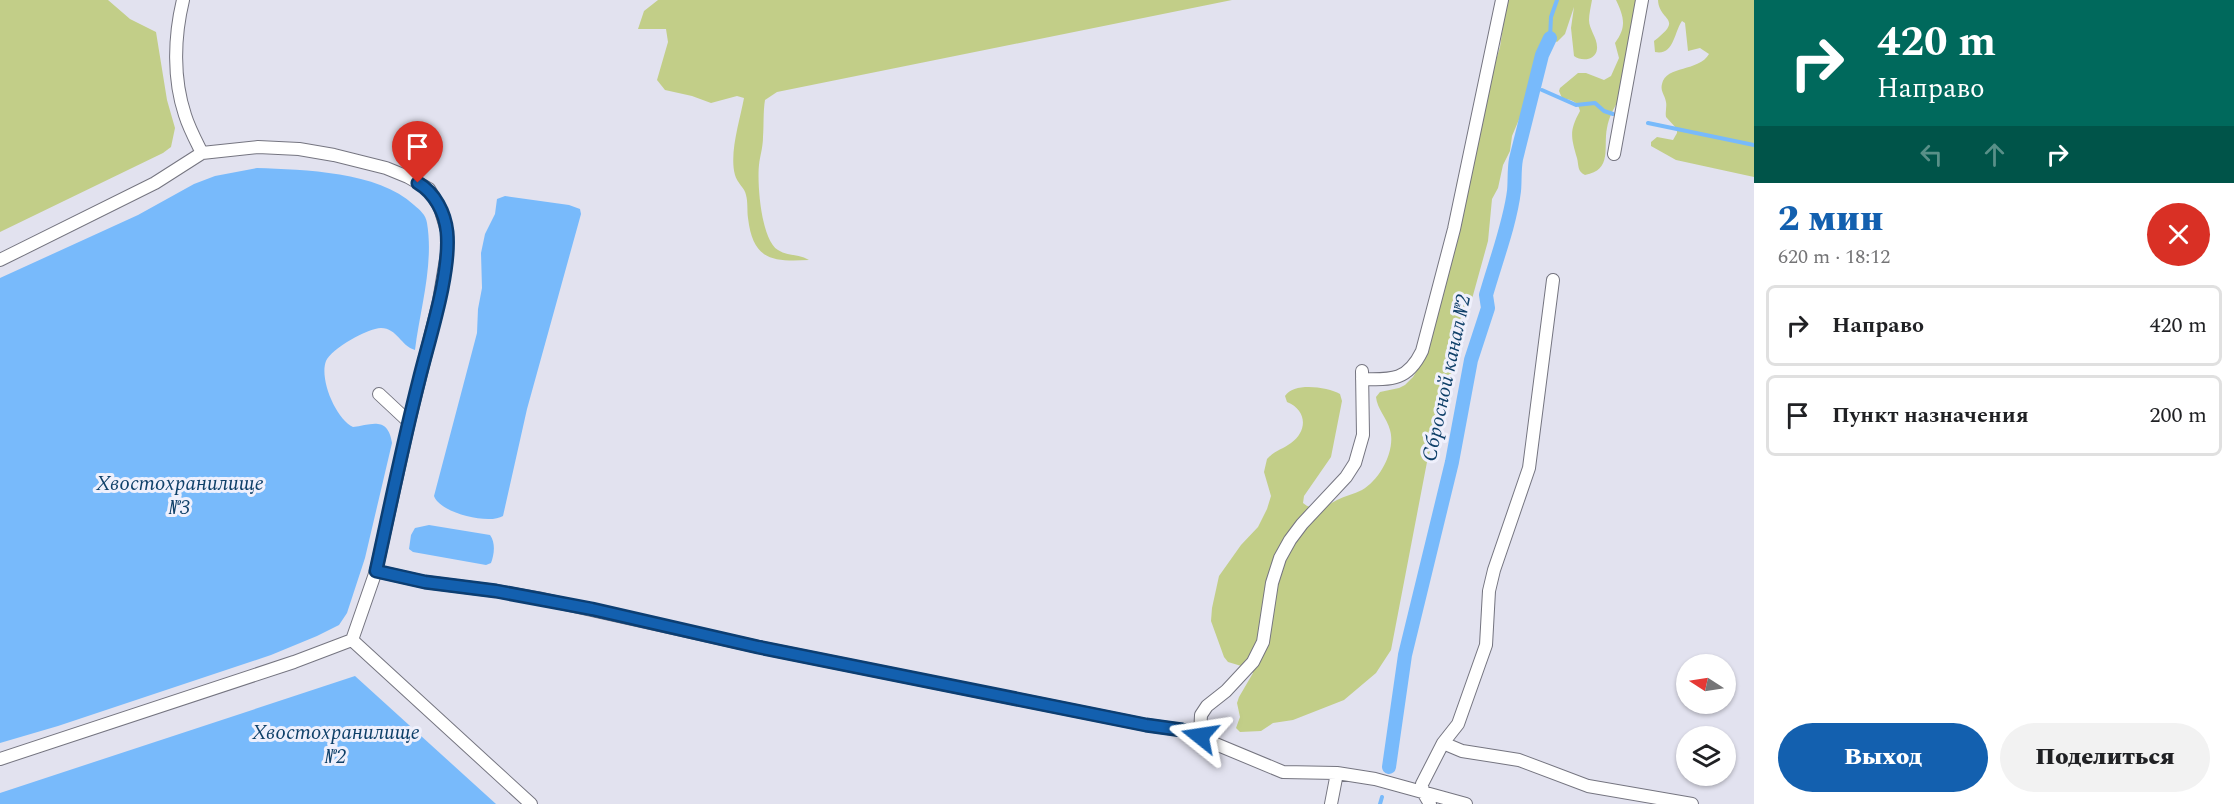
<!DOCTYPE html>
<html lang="ru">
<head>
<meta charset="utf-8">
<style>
  body { margin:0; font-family:Spectral,serif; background:#f2f2f2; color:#202124; height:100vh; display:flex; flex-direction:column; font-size:22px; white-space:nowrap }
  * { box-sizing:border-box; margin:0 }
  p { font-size:20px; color:#757577 }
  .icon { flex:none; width:33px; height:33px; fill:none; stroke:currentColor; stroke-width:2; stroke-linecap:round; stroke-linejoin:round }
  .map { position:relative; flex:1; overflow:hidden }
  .details { display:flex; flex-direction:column; background:#fff; width:480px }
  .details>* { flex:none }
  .hud { background:#00695c; color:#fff; overflow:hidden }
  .needle { width:39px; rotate:282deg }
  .tools { position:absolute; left:1676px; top:654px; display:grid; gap:12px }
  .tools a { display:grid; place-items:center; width:60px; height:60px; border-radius:50%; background:#fff; box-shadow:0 2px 4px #0004; font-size:30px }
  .pin { position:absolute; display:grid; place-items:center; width:51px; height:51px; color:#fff; margin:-62px -26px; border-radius:50% 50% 50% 0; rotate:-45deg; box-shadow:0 0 6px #0007 }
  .pin .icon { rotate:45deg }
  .me { position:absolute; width:66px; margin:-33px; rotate:285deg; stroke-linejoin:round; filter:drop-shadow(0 0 4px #0008) }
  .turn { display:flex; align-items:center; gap:21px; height:126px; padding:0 24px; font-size:27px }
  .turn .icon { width:78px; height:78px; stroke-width:2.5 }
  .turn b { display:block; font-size:42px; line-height:51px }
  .lanes { display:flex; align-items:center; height:57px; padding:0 24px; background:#0003; justify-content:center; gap:30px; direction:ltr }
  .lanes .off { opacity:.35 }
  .round { display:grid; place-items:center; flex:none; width:63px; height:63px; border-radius:32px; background:#f2f2f2 }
  .overview { display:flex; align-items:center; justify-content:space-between; height:102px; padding:0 24px }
  h1 { font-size:36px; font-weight:800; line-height:45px; color:#1360af }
  .cta { display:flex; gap:12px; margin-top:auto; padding:12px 24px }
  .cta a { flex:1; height:69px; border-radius:36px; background:#1360af; color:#fff; font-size:24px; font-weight:800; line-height:69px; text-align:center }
  .cta a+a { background:#f2f2f2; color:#202124 }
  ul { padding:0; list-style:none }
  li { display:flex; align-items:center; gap:18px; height:81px; margin:0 12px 9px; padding:0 12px; border:3px solid #e0e0e0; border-radius:9px }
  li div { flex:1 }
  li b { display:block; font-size:22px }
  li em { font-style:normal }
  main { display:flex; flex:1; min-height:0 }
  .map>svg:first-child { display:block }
</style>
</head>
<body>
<main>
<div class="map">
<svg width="1754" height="804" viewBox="0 0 1754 804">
  <rect width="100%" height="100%" fill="#e2e2ef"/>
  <path fill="#c2ce88" d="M0,0h108l22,19 26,13 11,68 8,28 -4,19 -8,6 -163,79z
    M658,0h574l-455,92 -12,8c-2,12 -1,25 -2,37 0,10 -3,19 -4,28 -2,18 2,75 19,85 9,6 21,4 31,10 -37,2 -56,0 -61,-42 -1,-7 0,-16 -2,-23 -1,-7 -9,-12 -11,-20 -6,-22 5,-55 9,-77l-7,-2 -26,7 -19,-7 -27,-6 -8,-10 11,-38 -2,-13h-28l6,-18z
    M1507,0h85c-1,6 -3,14 -3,20 0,10 9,18 8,29 -1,11 -15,13 -23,7l-3,-28 3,-21 -9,27 -8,8 -8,-5 -7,9 -7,17 -12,47 -11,26 -2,15 -7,14 -5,23 -6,11 -4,42 -61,221 -36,188 -15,23 -32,27 -51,20 -20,3 -12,8 -21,1 -4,-4 4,-11 -3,-14 2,-6 14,-24 -5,-5 -20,-6 -4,-5 -13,-36 1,-13 7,-32 22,-31 17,-18 9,-18 4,-13 -7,-24 3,-13c7,-8 16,-10 24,-16 17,-12 16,-33 -4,-41l-2,-6c9,-14 42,-9 55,-2l2,7 -11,56 -27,39 -1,7c12,10 22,4 34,-3 8,-4 17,-6 25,-10 18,-10 34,-40 28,-60 -3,-12 -13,-21 -14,-33l4,-5 19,-4 6,-3 8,-8 14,-23 28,-151 2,-22 6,-14 37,-120z
    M1616,0h22l-20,101c-5,9 -9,16 -11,27 -4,19 6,42 -22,47 -8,-4 -6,-9 -8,-17 -6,-21 -8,-27 3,-47 -2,-10 -9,-11 -18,-13l-3,-7 1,-3 18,-15h8l18,7 7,-4 8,-18 -4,-15c12,-16 9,-26 1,-43z
    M1658,0h96v177l-78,-17 -25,-14v-4l6,-5 16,3 4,-7v-4l-11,-12c-1,-5 1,-10 0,-15 -1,-7 -6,-11 -4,-18 4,-19 37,-12 47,-30l-9,-6 -12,3 -3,-28 -3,-2c-8,11 -8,35 -27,31l-1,-11c31,-24 5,-19 4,-41z"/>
  <path fill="#78bafb" d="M257,168c47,2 121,3 157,37 6,5 12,10 13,18 7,42 -7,86 -12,127 -14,-4 -18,-22 -34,-22 -13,0 -50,21 -55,33 -7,18 10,58 27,66 17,-2 35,-12 39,16l-27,115 -18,55 -8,12 -22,11 -46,19 -213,71 -58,17v-465l138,-63 56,-31 21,-8z
    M505,196l64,9 11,4 1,5 -54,195 -24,107c-14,9 -63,-3 -69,-20l43,-163 1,-24 4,-21 -1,-35 4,-19 10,-20 2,-15z
    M429,525l61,10c6,8 4,20 1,28l-5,2 -73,-13 -4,-3 2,-14 4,-7z
    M355,676l141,128h-496v-11z"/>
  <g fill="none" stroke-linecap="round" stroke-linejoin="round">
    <path stroke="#78bafb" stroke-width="4" d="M1550,38l1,-21 6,-17
      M1542,90l34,15 19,-2 9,8 9,3
      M1648,123l106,22
      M1380,804l2,-7"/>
    <path stroke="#78bafb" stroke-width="14" d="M1389,767l16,-112 47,-193 19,-102 17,-52 -2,-13c9,-32 24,-71 28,-104 1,-10 0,-21 2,-32l26,-104 8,-17"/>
    <g stroke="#757580" stroke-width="14">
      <path id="minor" d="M183,0c-9,37 -10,79 2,115 4,13 11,26 17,38
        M1614,154l28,-154
        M0,260l155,-77 47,-30 56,-6 41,2 35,6 52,13 22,9 21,12 11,19 7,23v22l-8,48 -30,121 -33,149 49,11 71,9 46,8 216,48 388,78 36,5 101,42 54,1 38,6 91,25
        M1362,379c31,1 46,1 60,-28l32,-122 48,-229
        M379,394l30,28
        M376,571l-24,69 179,164
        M1200,736l1,-21 6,-9 19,-15 27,-29 10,-20 9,-59 8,-25 10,-18 12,-16 44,-47 9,-14 8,-28 -1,-64
        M1443,743l19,8 57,9 69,26 104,18
        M0,759l294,-97 58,-22
        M1331,804l6,-31
        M1430,804l-7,-12 -1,-8 21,-41 15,-19 28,-79 3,-54 5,-21 35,-102 24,-188"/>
    </g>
    <use href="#minor" stroke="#fff" stroke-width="12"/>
  </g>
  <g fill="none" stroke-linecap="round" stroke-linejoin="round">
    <g stroke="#0c3e72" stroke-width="15">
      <path id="route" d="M418,183c17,10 27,30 29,49 4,41 -18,107 -28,148 -16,63 -29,127 -43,191l49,11 71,9 96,18 166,38 388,78 36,5 18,6"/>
    </g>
    <use href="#route" stroke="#1360af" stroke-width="10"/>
  </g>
  <g text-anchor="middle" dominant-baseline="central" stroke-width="6" stroke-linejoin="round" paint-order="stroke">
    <g font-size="21" font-style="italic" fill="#0f4069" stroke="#eff0fc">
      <text transform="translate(1447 378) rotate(-78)">Сбросной канал №2</text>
      <text x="180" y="484">Хвостохранилище<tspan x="180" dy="24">№3</tspan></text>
      <text x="336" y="733">Хвостохранилище<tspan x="336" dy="24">№2</tspan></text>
    </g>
  </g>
</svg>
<div class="tools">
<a><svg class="needle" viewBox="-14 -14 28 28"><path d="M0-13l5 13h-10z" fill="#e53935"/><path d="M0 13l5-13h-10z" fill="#757577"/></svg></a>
<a><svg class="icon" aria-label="layers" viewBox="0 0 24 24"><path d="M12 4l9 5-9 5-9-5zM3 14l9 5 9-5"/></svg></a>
</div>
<div class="pin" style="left:418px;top:183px;background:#d93025"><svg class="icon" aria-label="arrive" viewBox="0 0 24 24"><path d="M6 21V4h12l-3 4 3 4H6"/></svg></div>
<svg class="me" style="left:1200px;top:736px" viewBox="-20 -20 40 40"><path d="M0-17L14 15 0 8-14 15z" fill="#1360af" stroke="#fff" stroke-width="4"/></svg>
</div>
<section class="details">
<div class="hud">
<div class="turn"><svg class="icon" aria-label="right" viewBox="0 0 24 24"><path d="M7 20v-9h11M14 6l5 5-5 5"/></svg><div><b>420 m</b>Направо</div></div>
<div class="lanes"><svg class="icon off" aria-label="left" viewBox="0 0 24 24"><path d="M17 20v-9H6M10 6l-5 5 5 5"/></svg><svg class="icon off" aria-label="ahead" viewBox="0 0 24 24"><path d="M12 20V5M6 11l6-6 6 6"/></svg><svg class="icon" aria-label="right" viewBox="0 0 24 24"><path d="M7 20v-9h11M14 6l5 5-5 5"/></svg></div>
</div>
<div class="overview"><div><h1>2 мин</h1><p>620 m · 18:12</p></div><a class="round" style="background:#d93025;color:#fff"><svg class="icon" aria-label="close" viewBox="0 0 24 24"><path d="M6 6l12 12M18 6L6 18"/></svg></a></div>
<ul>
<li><svg class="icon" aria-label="right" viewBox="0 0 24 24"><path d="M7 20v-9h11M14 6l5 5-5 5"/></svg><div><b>Направо</b></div><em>420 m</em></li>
<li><svg class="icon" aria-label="arrive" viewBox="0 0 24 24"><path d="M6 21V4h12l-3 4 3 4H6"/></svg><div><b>Пункт назначения</b></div><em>200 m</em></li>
</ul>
<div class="cta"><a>Выход</a><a>Поделиться</a></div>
</section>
</main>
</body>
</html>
